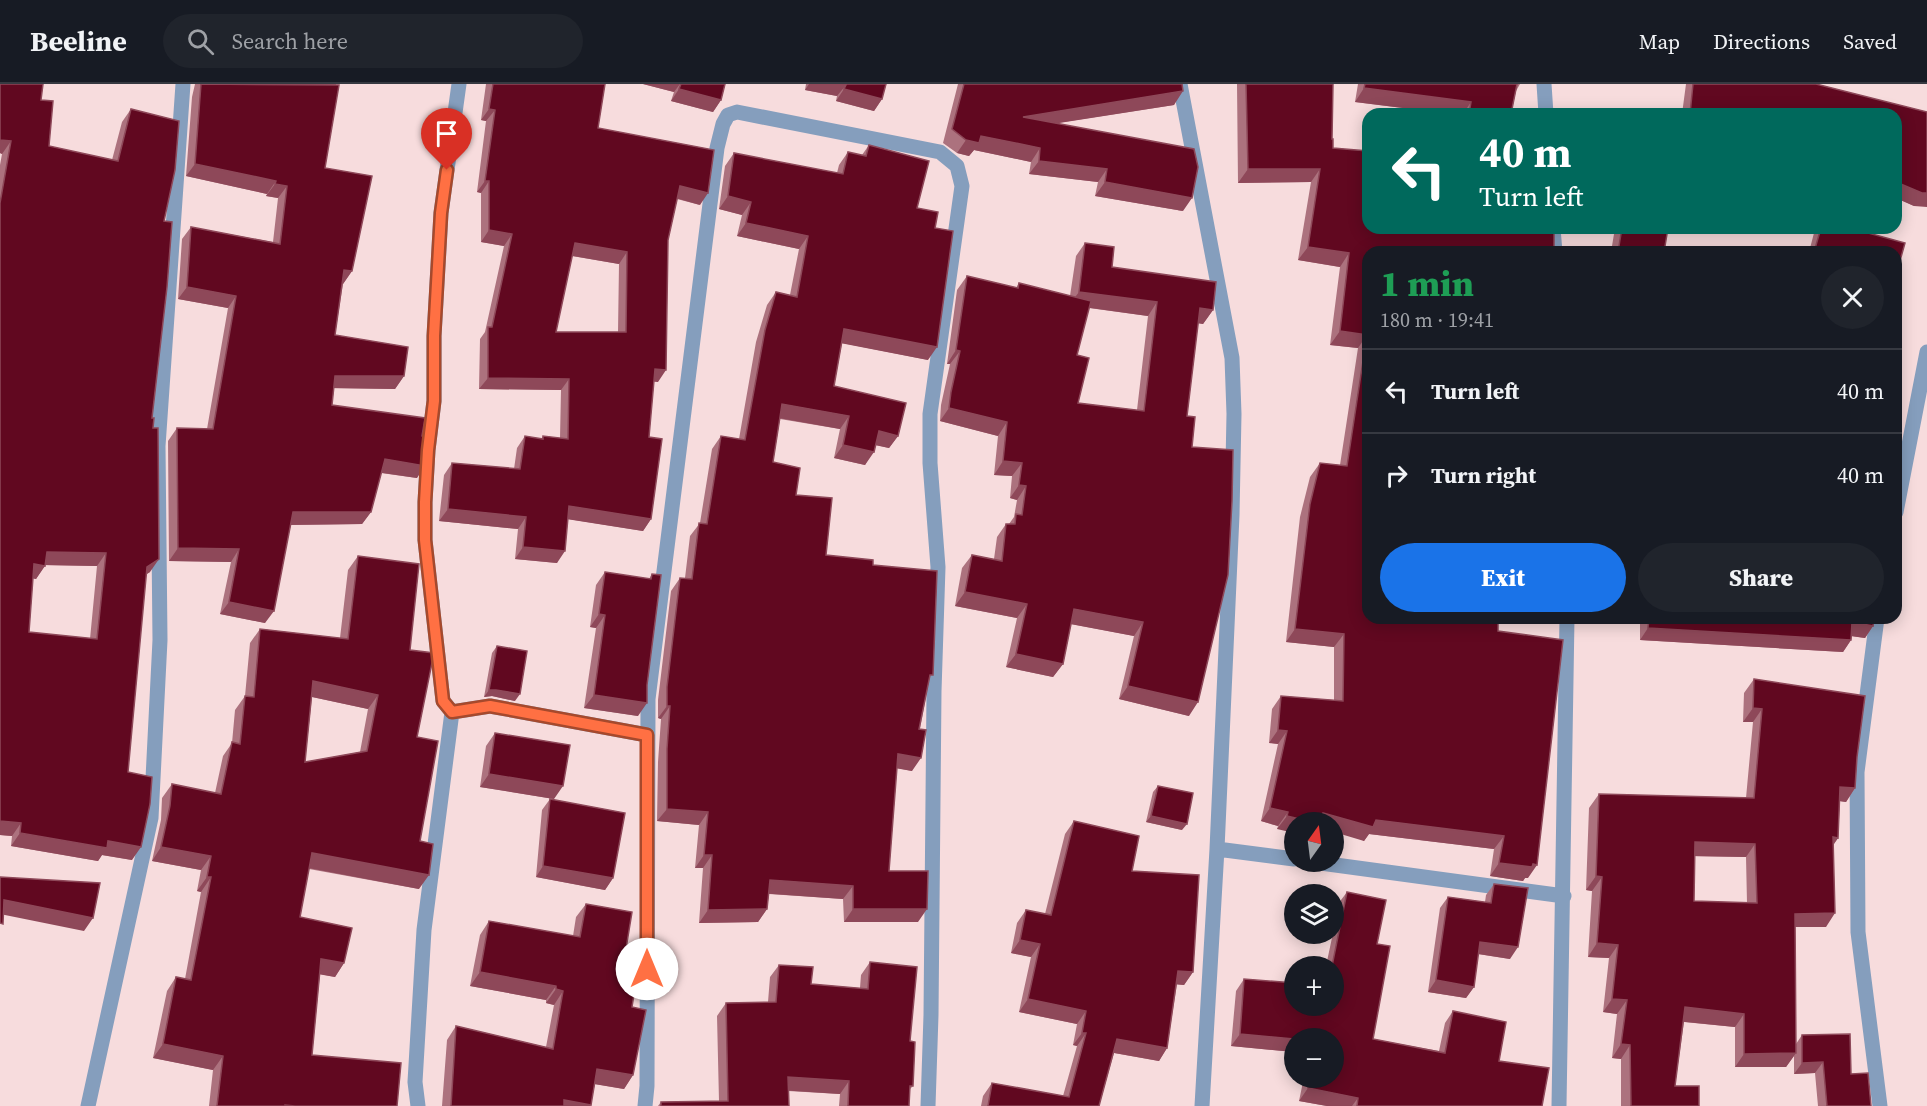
<!DOCTYPE html>
<html lang="en">
<head>
<meta charset="utf-8">
<style>
  body { margin:0; font-family:"Source Serif 4",serif; background:#20242c; color:#f1f3f6; height:100vh; display:flex; flex-direction:column; font-size:22px; white-space:nowrap }
  * { box-sizing:border-box; margin:0 }
  p { font-size:20px; color:#9ea1a6 }
  .icon { flex:none; width:33px; height:33px; fill:none; stroke:currentColor; stroke-width:2; stroke-linecap:round; stroke-linejoin:round }
  .map { position:relative; flex:1; overflow:hidden }
  .drawer { position:absolute; left:1362px; top:162px; width:540px; height:378px; display:flex; flex-direction:column; background:#171b24; border-radius:18px; box-shadow:0 3px 15px #0003 }
  .drawer>* { flex:none }
  .guide { position:absolute; left:1362px; top:24px; width:540px; height:126px; border-radius:18px; box-shadow:0 3px 15px #0003; background:#00695c; color:#fff; overflow:hidden }
  .needle { width:39px; rotate:14deg }
  .buttons { position:absolute; left:1284px; top:728px; display:grid; gap:12px }
  .buttons a { display:grid; place-items:center; width:60px; height:60px; border-radius:50%; background:#171b24; box-shadow:0 3px 15px #0003; font-size:30px }
  .pin { position:absolute; display:grid; place-items:center; width:51px; height:51px; color:#fff; margin:-62px -26px; border-radius:50% 50% 50% 0; rotate:-45deg; box-shadow:0 0 6px #0007 }
  .pin .icon { rotate:45deg }
  .me { position:absolute; width:66px; margin:-33px; rotate:0deg; stroke-linejoin:round; filter:drop-shadow(0 0 4px #0008) }
  .turn { display:flex; align-items:center; gap:21px; height:126px; padding:0 18px; font-size:27px }
  .turn .icon { width:78px; height:78px; stroke-width:2.5 }
  .turn b { display:block; font-size:42px; line-height:51px }
  .round { display:grid; place-items:center; flex:none; width:63px; height:63px; border-radius:32px; background:#20242c }
  .summary { display:flex; align-items:center; justify-content:space-between; height:102px; padding:0 18px }
  h1 { font-size:36px; font-weight:800; line-height:45px; color:#1e9e55 }
  .cta { display:flex; gap:12px; margin-top:auto; padding:12px 18px }
  .cta a { flex:1; height:69px; border-radius:36px; background:#1a73e8; color:#fff; font-size:24px; font-weight:800; line-height:69px; text-align:center }
  .cta a+a { background:#20242c; color:#f1f3f6 }
  ul { padding:0; list-style:none }
  li { display:flex; align-items:center; gap:18px; height:84px; padding:0 18px; border-top:2px solid #363941 }
  li div { flex:1 }
  li b { display:block; font-size:22px }
  li em { font-style:normal }
  header { display:flex; align-items:center; gap:36px; box-sizing:border-box; height:84px; padding:0 30px; background:#171b24; border-bottom:2px solid #363941 }
  header strong { font-size:28px }
  nav { display:flex; gap:33px; margin-inline-start:auto; font-size:21px }
  .search { width:420px; height:54px; background:#20242c; display:flex; align-items:center; gap:15px; box-sizing:border-box; padding:0 21px; border-radius:33px; color:#9ea1a6; font-size:22px }
  .map>svg:first-child { display:block }
</style>
</head>
<body>
<header>
<strong>Beeline</strong>
<div class="search"><svg class="icon" aria-label="search" viewBox="0 0 24 24"><circle cx="10" cy="10" r="6"/><path d="M15 15l6 6"/></svg>Search here</div>
<nav><a>Map</a><a>Directions</a><a>Saved</a></nav>
</header>
<div class="map">
<svg width="1927" height="1022" viewBox="0 0 1927 1022">
  <rect width="100%" height="100%" fill="#f7dcdd"/>
  <g fill="none" stroke-linecap="round" stroke-linejoin="round">
    <path stroke="#859ebd" stroke-width="15" d="M1180,0l52,274 2,56 -2,101 -15,334 -15,257
      M1544,0l2,30
      M1553,144l2,24
      M1896,428l31,-160
      M1877,534l-20,154 1,160 22,174
      M452,628l-9,-11 -18,-161v-38l3,-52 6,-49v-65l7,-123 18,-129
      M1217,765l77,10
      M1306,777l258,35
      M88,1022l63,-288 9,-178 -2,-194 25,-362
      M418,1022l-3,-24 9,-152 28,-218 38,-6 157,29
      M645,1022l2,-20 1,-387 69,-551 6,-24 5,-9 9,-3 203,40 17,14 5,20 -32,228v49l8,104 -4,124 -3,324 -3,91
      M1559,1022l8,-488"/>
  </g>
  <path fill="#ac727e" fill-rule="evenodd" d="M0,0l41,16 8,46 63,14 10,-38 9,-13 33,112 -12,197 1,10 -3,144 -4,2 -18,198 4,88 -30,-5 -4,6 -87,-15 1,-10 -12,-1v-670l2,-11 -2,-1zM45,481l52,1 -7,73 -61,-7 4,-54 3,1z
    M195,0h141l-11,84 27,103 -9,13 -8,51 69,41 -9,13 -61,-1 -2,17 90,31 -5,42 -36,-5 -10,39 -9,12 -71,1 -26,98 -45,-9 11,-52 -62,-1 -1,-120 9,-13 30,1 21,-121 -50,-9 4,-60 9,-12 82,15 5,-44 -12,-2 1,-2 -81,-18 6,-79z
    M486,0h119l-7,44 102,77 -23,-6 -9,41 -10,142 -4,-1 -5,56 2,82 -8,12 -75,-12 -11,44 -42,-4 3,-30 -79,-8 5,-46 8,-12 62,6 3,-21 8,-12 16,3 2,-3 17,2 1,-48 -82,-1 1,-50 5,-7 19,-86 -23,-4v-49l-4,-1 9,-71 -5,-1zM572,172l47,8 -1,68h-62z
    M643,0h82l-4,16 -8,12 -42,-11 3,-9z
    M806,0h80l-4,15 -8,12 -38,-10 1,-5 -32,-6z
    M958,0h224l-8,21 -117,18 126,88 -88,-15 3,-14 -69,-8 2,-12 -57,-12 -5,6 -12,-3 -14,-10z
    M1237,0h96l-1,55 1,9 35,104v366l130,13 30,247h-3l-2,3 -33,-5 4,-27 -125,-15 -5,7 -30,-19 -57,7 1,-3 -17,-5 17,-77 -9,-1 3,-34 9,-13 53,4v-53l-48,-5 14,-125 10,-40 10,-14 20,2 18,-117 -28,-3 10,-78 -42,-7 13,-78 -73,1z
    M1358,0h162l-4,7 -5,23h-60l-96,-12z
    M1686,0h130l111,28 -13,94 -18,-8v-84h-214z
    M869,61l48,63 18,20 -7,132 -86,-17 -8,43 64,50 -9,12 -13,-3 -11,20 -31,-7 6,-29 -60,-10 -7,43 23,33 30,60 47,10 56,116 -17,90 -15,-3 -8,103 29,51h-74l-1,-23 -74,-5 -2,15 -9,13 -59,1 4,-55h-8l4,-43 -42,-4 1,-59 3,-43 -3,-1v-18l13,-109 9,-13h5l5,-42 10,-13 12,-74 9,-13 18,3 17,-97 11,-37 9,-13 14,3 9,-46 -62,-13 5,-21 -23,-6 6,-43 9,-13 103,20 2,-8 9,-13 14,3z
    M1615,144h53l-4,24h-53z
    M1818,144h32l46,24h-87l5,-19z
    M1085,159l27,24 101,43 -10,14 -5,-1 -11,93 5,31 -3,269 -70,-17 15,-63 -63,-12 -8,40 -10,13 -47,-10 11,-49 -62,-12 7,-38 10,-13 22,4 3,-22 9,-13h3l5,-7 3,-17 -7,-2 2,-22 -18,-1 4,-39 -58,-15 1,-16 9,-41h-3l10,-74 10,-14 49,12 3,-5 51,13 6,-40zM1089,224l59,8 -11,94 -59,-7 -1,-48z
    M358,472l52,94 7,87 3,104 -1,48 -110,-20 -9,48 44,46 -9,14 -15,-3 -8,81 85,51h-188l4,-36 -60,-12 14,-67 9,-14 9,2 16,-87 -4,-1 4,-21 -49,-9 9,-41 1,-22 10,-14 43,9 8,-37 9,-13 3,-33 10,-14 5,-53 10,-14 80,9 8,-68zM312,613l56,12 -8,43 -55,10z
    M605,488l44,7 3,-5 -14,142 -54,-8 12,-80 -6,-1 6,-42z
    M1640,534h234l-1,8 -8,12 -13,-2 -1,4 -8,12 -203,-12z
    M497,562l18,55 -23,-5 -8,1 8,-44z
    M1754,595l103,78 -2,31 -9,14 -6,-1 -2,37 -4,6 -8,83h-31l1,117 6,-9 49,39 20,32h-53l-3,-33 -21,1v-18l-8,11h-51v-40l-51,-5 -9,64 24,20h-78v-47l-9,-1 5,-44 -14,-2 6,-54 -21,-1 4,-66 -6,-1 3,-82 10,-14 147,4 7,-76h-10l1,-29zM1695,772l51,1 1,46 -53,-2z
    M495,649l59,66 -74,-12 6,-41z
    M1158,702l24,44 -36,-8 7,-30z
    M550,715l63,79 -8,12 -69,-13 6,-67z
    M1074,737l58,50 61,101 -9,13 -7,-1 -10,64 -8,13 -45,-8 -15,53h-118l2,-10 9,-13 71,13 14,-50 -4,-1 4,-21 -58,-12 12,-55 -20,-4 6,-30 9,-13 19,4 20,-80z
    M1494,800l16,75 -32,-5 -4,33 -8,11 -38,-6 12,-84 8,-11 37,5 1,-7z
    M1347,808l30,52 -4,95 66,12 6,-28 8,-12 46,50 43,45h-215l-28,-5 5,-24h30v-39h-40v14l-63,-6 5,-55 8,-12 90,26v-39h-8l7,-33h1v-5l4,-24z
    M586,820l37,63 9,40 1,68 -9,14 -29,-5 -5,22h-148l5,-66 9,-14 90,21 8,-42 -8,-2v-3l-76,-14 10,-51 9,-14 84,15 3,-19z
    M870,878l40,79 3,45 -4,4v16h-70l1,-12 -52,-3 1,15h-131l3,-4 58,-1 -2,-85 9,-13 42,-1 2,-25 9,-12 32,19 49,4 1,-13z"/>
  <path fill="#8e4859" d="M643,0h37l-6,8z
    M809,0h34l3,1 -9,11 -32,-6z
    M1364,4l107,14 -8,12h-12l-96,-12z
    M679,5l42,11 -8,12 -42,-11z
    M844,5l38,10 -8,12 -38,-10z
    M1183,7l-9,14 -160,25 9,-13z
    M489,25l6,1 -9,11 -5,-1z
    M1744,26l13,4h-16z
    M981,52l59,12 -9,14 -57,-12 -5,6 -12,-3 9,-13z
    M0,56l11,1 -9,13 -2,-1z
    M1039,77l68,8 -9,13 -69,-8z
    M195,80l81,17 -9,13 -81,-18z
    M1248,85h72l-9,13 -73,1z
    M485,97h4l-8,12 -4,-1z
    M1105,98l87,16 -9,13 -88,-15z
    M1896,98l31,11v14l-13,-1 -18,-8z
    M275,100l12,2 -9,12 -12,-2z
    M680,102l28,7 -8,12 -28,-8z
    M728,112l23,6 -9,13 -23,-6z
    M746,139l62,13 -9,13 -62,-13z
    M489,146l23,4 -8,12 -23,-4z
    M575,159l52,9 -8,12 -52,-9z
    M1308,163l41,6 -9,14 -42,-7z
    M344,186l8,1 -9,13 -7,-2z
    M187,203l49,9 -8,12 -50,-9z
    M1079,208l78,10 -9,14 -79,-11z
    M1200,224l13,2 -10,14 -13,-2z
    M844,245l93,18 -9,13 -93,-18z
    M1340,247l27,4 -9,13 -28,-3z
    M956,266l4,1 -10,13h-3z
    M655,285l11,1 -8,12 -11,-1z
    M335,292h69l-9,13 -69,-1z
    M488,294l81,1 -8,11 -82,-1z
    M782,320l67,12 -9,13 -67,-12z
    M949,324l58,14 -9,14 -58,-15z
    M879,347l19,5 -9,12 -19,-4z
    M843,361l31,7 -9,13 -31,-7z
    M385,375l40,7 -8,12 -41,-6z
    M1003,377l19,2 -10,13 -18,-1z
    M1019,401l7,1 -9,14 -7,-2z
    M569,422l82,13 -8,12 -83,-13z
    M448,425l78,8 -8,12 -79,-8z
    M293,428h78l-9,12 -77,1z
    M523,463l42,4 -8,12 -42,-4z
    M178,464l61,1 -8,13 -62,-1z
    M47,468l59,1 -9,13 -55,-1 3,1 -9,13 -11,-2 9,-13z
    M159,475l-9,13 -12,8 9,-13z
    M965,508l62,12 -10,14 -62,-12z
    M229,518l45,9 -9,12 -45,-9z
    M1074,525l69,13 -9,14 -69,-13z
    M599,530l6,1 -9,13 -6,-1z
    M1852,538l21,4 -8,12 -22,-3z
    M1648,544l203,12 -8,12 -203,-12z
    M1295,545l49,5 -10,13 -48,-5z
    M1016,570l47,10 -10,13 -47,-10z
    M313,597l65,14 -10,14 -65,-14z
    M1128,602l70,16 -9,14 -70,-17z
    M489,606h7l24,4 -5,7 -23,-5 -8,1z
    M594,611l53,8 -9,13 -54,-8z
    M667,622h3l-9,13 -3,-1z
    M1753,624l9,1 -9,13h-10z
    M1278,646l9,1 -9,13 -9,-1z
    M898,670l23,4 -9,13 -23,-4z
    M489,690l74,12 -9,13 -74,-12z
    M1840,703l15,1 -9,14 -15,-2z
    M1270,724l18,4 -10,14 -17,-5z
    M667,725l41,3 -9,13 -42,-4z
    M1323,729l53,7 128,16 -10,13 -125,-15 -5,7 -30,-9v-10h-17z
    M1151,732l36,8 -5,6 -36,-8z
    M1287,732l25,6h-18v11l-17,-4z
    M0,737l21,2 -9,13 -12,-1z
    M20,749l88,8 33,6 -9,13 -30,-5 -4,6 -87,-15z
    M1833,753l5,1 -9,13z
    M1695,758l60,2 -9,13 -60,-1z
    M161,763l50,9 -10,14 -49,-9z
    M312,769l117,22 -10,14 -116,-22z
    M704,771h8l-9,13h-8z
    M1499,779l34,1 4,1 -9,13h-3l-2,3 -33,-5z
    M543,782l70,12 -8,12 -69,-13z
    M1596,792l6,1 -10,14 -6,-1z
    M207,793h4l-10,15 -4,-1z
    M770,796l83,6 -10,13 -83,-6z
    M4,816l89,18 -9,13 -84,-17z
    M767,825l-9,13 -59,1 9,-13z
    M853,825h74l-9,13h-74z
    M1835,829l-9,14h-41l10,-13z
    M1020,856l20,4 -9,13 -20,-4z
    M1480,858l38,5 -8,12 -38,-6z
    M1597,859l21,2 -9,13 -21,-1z
    M321,875l23,4 -9,14 -23,-4z
    M1178,887l15,1 -9,13 -14,-1z
    M480,888l76,14 -10,14 -76,-14z
    M1436,896l38,7 -8,11 -38,-6z
    M556,905l7,2 -9,14 -8,-2z
    M1028,915l58,12 -9,13 -58,-12z
    M1612,915l15,1 -10,14 -14,-2z
    M1685,923l59,7 -9,13 -59,-6z
    M1082,949h4l-9,13 -4,-1z
    M1240,950l54,5v13l-63,-6z
    M1117,955l50,9 -8,13 -50,-9z
    M163,960l60,12 -10,14 -60,-12z
    M1621,960l9,1 -9,14 -9,-1z
    M1796,969l-10,14h-51l9,-13z
    M1823,978l-8,11 -21,1 8,-11z
    M597,985l36,6 -9,14 -36,-6z
    M788,993l61,4 -9,13 -61,-4z
    M1308,1004l50,10 -6,8h-25l-28,-5z
    M564,1016l27,5 -1,1h-30z"/>
  <path fill="#610820" stroke="#8e4859" stroke-width="1.5" fill-rule="evenodd" d="M0,0h43l-2,16 12,1 -4,45 69,15 13,-52 48,12 -4,49 -11,51 8,1 -5,65 -15,131h2l-1,10h5l1,131 -12,8 -19,205 24,5 -2,27 -9,43 -33,-6 -1,7 -87,-15 1,-10 -21,-2v-618l11,-62 -11,-1zM47,468l59,1 -9,86 -68,-7 5,-68 11,2z
    M201,0l138,1 -14,83 47,8 -20,95 -8,-1 -9,65 73,12 -4,29h-69l-3,29 93,13 -3,18 5,1 -2,29 -40,-7 -14,53h-78l-19,99 -45,-9 10,-53 -61,-1 -1,-120 36,1 23,-133 -49,-9 4,-60 89,17 7,-58 -12,-2 1,-3 -81,-17z
    M493,0h112l-7,44 116,22 -6,43 -28,-7 -12,54 -2,130 -11,-1 -6,68 13,2 -11,80 -82,-13 -4,45 -42,-4 3,-30 -78,-8 4,-46 68,6 5,-33 18,3v-3l25,3 1,-60 -81,-1v-51h4l20,-93 -23,-4v-49h-4l10,-71 -6,-1zM575,159l52,9 -1,80h-70z
    M681,0h44l-4,16 -42,-11z
    M843,0h43l-4,15 -38,-10 2,-4z
    M964,0h218l1,7 -160,26 171,32 4,18 -6,31 -87,-16 2,-13 -68,-8 1,-13 -59,-12 -2,7 -13,-3 -14,-11z
    M1246,0h87l-1,55h1v9l35,3v77h186v24h-186v366h130v13l65,9 -26,225 -4,-1 -1,3 -33,-4 5,-27 -128,-16 -3,7 -50,-14 -2,9h-9l-25,-6 1,-4 -18,-4 17,-77 -9,-1 3,-34 62,5 1,-67 -49,-5 15,-125 10,-41 27,3 20,-131 -27,-4 9,-78 -41,-6 12,-78h-72z
    M1365,0h152l-6,30h-42l2,-12 -107,-14z
    M1693,0h123l111,28v81h-5l-26,-11v-68h-139l-13,-4v4h-54z
    M869,61l60,16 -12,47 21,4 -3,16 18,3 -16,116 -93,-18 -10,57 72,17 -8,33 -19,-5 -5,21 -31,-7 6,-29 -67,-12 -9,58 27,6 -4,27 36,3 -6,57 47,5v5l64,6 -4,104h-3l-11,54 7,1 -5,28 -23,-4 -9,117h39l-1,38h-74v-23l-83,-6 -3,29 -59,1 4,-55h-8l4,-43 -41,-3v-60l3,-43h-3v-19l13,-109 12,1 7,-56 8,1 14,-88 24,4 20,-110 11,-38 21,5 11,-61 -62,-13 5,-21 -23,-6 6,-43 109,21 5,-22 18,4z
    M1622,144h46l-4,24h-46z
    M1821,144h29l55,15 -9,32v-23h-82z
    M1085,159l29,4 -2,20 104,15 -3,28 -13,-2 -13,108 8,1 -3,30 41,3 -1,51 -4,74 -30,127 -70,-16 15,-64 -69,-13 -11,55 -47,-10 11,-50 -62,-12 7,-37 30,6 4,-37h9l1,-10 6,1 4,-29 -7,-1 3,-22 -19,-2 4,-39 -58,-14 2,-16 9,-41 -4,-1 11,-74 51,12 1,-5 72,18 -14,54 12,3 -11,45 66,8 13,-109 -78,-10z
    M358,472l61,8 -9,86 24,3 -17,84 21,4 -18,100 13,3 -4,31 -117,-22 -12,64 52,11 -8,35 -23,-4 -9,96 89,8 -4,43h-102l-10,-1v1h-68l6,-50 -60,-12 13,-67 15,3 20,-103h-4l4,-21 -50,-9 9,-41 2,-22 49,10 11,-52 8,2 5,-48 9,1 6,-68 88,10zM313,597l65,14 -11,56 -62,11z
    M605,488l46,7 1,-5 9,1 -14,110v18l-53,-8 11,-80 -6,-1z
    M1649,534h225l-1,8 -21,-4 -1,18 -203,-12z
    M497,562l30,5 -7,43 -24,-4h-7z
    M1754,595l111,17 -8,61 -2,31 -15,-1 -2,51 -5,-1 2,76 -40,1 1,139 -52,1v-40l-59,-7 -10,79h24v20h-68l-1,-61 -9,-1 6,-44 -15,-1 6,-54 -21,-2 5,-66 -6,-1 3,-82 155,4 8,-89 -9,-1zM1695,758l60,2 2,59 -63,-2z
    M495,649l75,12 -7,41 -74,-12z
    M1158,702l35,7 -6,31 -36,-8z
    M550,715l75,14 -12,65 -70,-12z
    M1074,737l65,15 -7,35 67,4 -6,97 -15,-1 -11,77 -50,-9 -18,67h-111l4,-23 77,14 17,-64h-4l4,-22 -58,-12 12,-55 -20,-4 6,-30 25,5z
    M0,793l100,6 -7,35 -89,-18 -1,24 -3,-1z
    M1494,800l34,4 -10,59 -38,-5 -6,45 -38,-7 12,-83 43,6z
    M1347,808l39,8 -9,44 13,2 -17,93 72,14 8,-42 53,11 -7,39 50,7 -7,38h-185l1,-8 -50,-10 2,-11h24v-39h-40v1l-54,-5 4,-55 50,4v22h40v-39h-2z
    M586,820l46,8 -9,55 15,3 -6,37 14,3 -13,65 -36,-6 -6,36 -27,-5v6h-113l5,-80 97,23 10,-58 -7,-2v-3l-76,-14 9,-51 91,16z
    M870,878l47,5 -7,74 5,1 -2,44h-3l-1,20h-61l1,-25 -61,-4 1,29h-128v-4l67,-1 -2,-98 50,-1 3,-37 34,2 -2,17 57,5z
    M1850,950l1,40 17,-1 3,33h-44l-4,-44 -21,1v-28z"/>
  <g fill="none" stroke-linecap="round" stroke-linejoin="round">
    <g stroke="#a6492c" stroke-width="15">
      <path id="route" d="M447,86l-6,43 -7,123v65l-6,49 -3,52v38l18,161 9,11 38,-6 157,29v234"/>
    </g>
    <use href="#route" stroke="#ff7043" stroke-width="10"/>
  </g>
</svg>
<div class="buttons">
<a><svg class="needle" viewBox="-14 -14 28 28"><path d="M0-13l5 13h-10z" fill="#e53935"/><path d="M0 13l5-13h-10z" fill="#9ea1a6"/></svg></a>
<a><svg class="icon" aria-label="layers" viewBox="0 0 24 24"><path d="M12 4l9 5-9 5-9-5zM3 14l9 5 9-5"/></svg></a>
<a>+</a>
<a>−</a>
</div>
<div class="pin" style="left:447px;top:86px;background:#d93025"><svg class="icon" aria-label="arrive" viewBox="0 0 24 24"><path d="M6 21V4h12l-3 4 3 4H6"/></svg></div>
<svg class="me" style="left:647px;top:885px" viewBox="-20 -20 40 40"><circle r="19" fill="#fff"/><path d="M0-13L10 11 0 6-10 11z" fill="#ff7043"/></svg>
<div class="guide">
<div class="turn"><svg class="icon" aria-label="left" viewBox="0 0 24 24"><path d="M17 20v-9H6M10 6l-5 5 5 5"/></svg><div><b>40 m</b>Turn left</div></div>
</div>
<section class="drawer">
<div class="summary"><div><h1>1 min</h1><p>180 m · 19:41</p></div><a class="round"><svg class="icon" aria-label="close" viewBox="0 0 24 24"><path d="M6 6l12 12M18 6L6 18"/></svg></a></div>
<ul>
<li><svg class="icon" aria-label="left" viewBox="0 0 24 24"><path d="M17 20v-9H6M10 6l-5 5 5 5"/></svg><div><b>Turn left</b></div><em>40 m</em></li>
<li><svg class="icon" aria-label="right" viewBox="0 0 24 24"><path d="M7 20v-9h11M14 6l5 5-5 5"/></svg><div><b>Turn right</b></div><em>40 m</em></li>
</ul>
<div class="cta"><a>Exit</a><a>Share</a></div>
</section>
</div>
</body>
</html>
